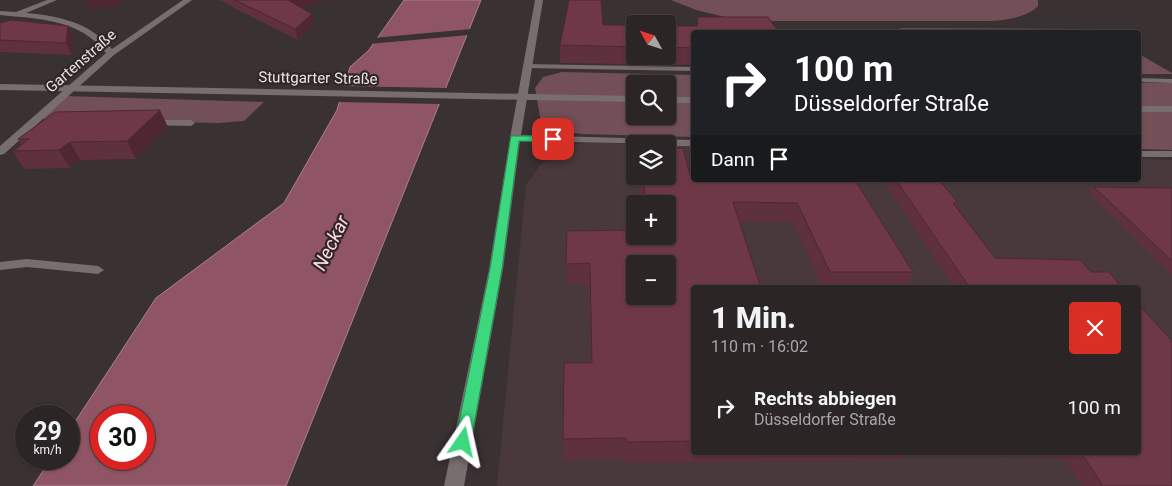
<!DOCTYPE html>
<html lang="de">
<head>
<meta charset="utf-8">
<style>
  body { margin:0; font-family:Roboto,sans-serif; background:#342d2e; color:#f1f3f6; height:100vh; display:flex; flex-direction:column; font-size:19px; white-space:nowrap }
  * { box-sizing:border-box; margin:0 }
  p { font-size:16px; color:#a6a5a7 }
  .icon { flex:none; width:28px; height:28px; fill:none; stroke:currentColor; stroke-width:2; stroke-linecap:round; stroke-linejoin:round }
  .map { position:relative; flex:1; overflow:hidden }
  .drawer { position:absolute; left:691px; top:285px; width:450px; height:170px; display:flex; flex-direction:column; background:#2c2526; border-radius:5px; box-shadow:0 1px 4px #0004,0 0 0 1px #484243 }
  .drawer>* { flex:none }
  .top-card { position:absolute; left:691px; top:30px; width:450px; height:152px; border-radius:5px; box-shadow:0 1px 4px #0004,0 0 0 1px #484243; background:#202124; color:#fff; overflow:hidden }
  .needle { width:32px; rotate:310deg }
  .tools { position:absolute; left:626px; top:15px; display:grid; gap:10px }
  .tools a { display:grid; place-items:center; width:50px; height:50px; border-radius:5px; background:#2c2526; box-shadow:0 1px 4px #0004,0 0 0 1px #484243; font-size:25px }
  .speed { position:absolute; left:15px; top:405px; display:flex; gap:10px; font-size:25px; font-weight:700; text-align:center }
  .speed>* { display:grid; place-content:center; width:65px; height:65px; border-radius:50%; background:#2c2526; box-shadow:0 1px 4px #0004,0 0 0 1px #484243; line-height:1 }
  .speed small { font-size:12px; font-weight:400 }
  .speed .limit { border:8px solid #d22; background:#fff; color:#111 }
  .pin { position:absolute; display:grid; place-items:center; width:42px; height:42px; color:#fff; margin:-21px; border-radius:10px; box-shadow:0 2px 8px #0006 }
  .me { position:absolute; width:55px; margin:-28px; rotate:11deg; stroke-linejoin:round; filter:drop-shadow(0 0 4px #0008) }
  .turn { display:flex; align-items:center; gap:18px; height:105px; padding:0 20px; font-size:22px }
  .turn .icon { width:65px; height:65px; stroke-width:2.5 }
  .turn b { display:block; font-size:35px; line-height:42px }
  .then { display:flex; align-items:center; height:48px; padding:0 20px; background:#0003; gap:10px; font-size:19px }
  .round { display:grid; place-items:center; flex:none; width:52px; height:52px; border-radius:5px; background:#342d2e }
  .headline { display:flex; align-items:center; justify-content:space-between; height:85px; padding:0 20px }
  h1 { font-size:30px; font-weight:800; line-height:38px }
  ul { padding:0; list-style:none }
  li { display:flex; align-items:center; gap:15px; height:75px; padding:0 20px }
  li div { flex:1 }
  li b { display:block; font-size:19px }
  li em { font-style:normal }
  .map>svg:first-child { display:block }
</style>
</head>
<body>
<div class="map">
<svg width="1172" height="486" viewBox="0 0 1172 486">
  <rect width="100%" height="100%" fill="#3a3133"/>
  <path fill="#49393c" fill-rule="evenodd" d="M586,142l49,2v32h33v-31l26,1v34h445v-21l33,1v326h-675l29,-301 15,-21 25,-17zM635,204h33v32h-33zM635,264h33v32h-33zM694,288h445v164h-445z"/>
  <path fill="#734f57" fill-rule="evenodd" d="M671,0h367v6c-10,11 -31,14 -46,15h-265l-2,-4 -29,-7z
    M900,28l196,1 6,3h-198z
    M1139,54l33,19v1h-33z
    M562,72l132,3v62l-113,-3 -27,-4 -13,-8 -6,-34 8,-11zM635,84h33v32h-33z
    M1139,83h33v67l-33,-1z
    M63,96l201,6 -20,19 -25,2 -181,-4z"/>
  <path fill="#905565" stroke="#ab808c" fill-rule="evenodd" d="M404,0h77l-195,486h-253l18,-27h18v-28l87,-133 128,-95 53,-93 13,-43 19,-17zM101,416h43v43h-43z"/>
  <path fill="#3a3133" d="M471,29l-2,6 -100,9 4,-6z
    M341,86l106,2 -6,16 -104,-2z"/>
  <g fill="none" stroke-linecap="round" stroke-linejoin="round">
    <path fill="#786d6f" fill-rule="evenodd" d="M525,64l169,3v4l-166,-3 -4,-2z
      M1139,78l33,1v4l-33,-1z
      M152,120h39l4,3 -4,3 -42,-1v-4z
      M27,259l71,7 6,4 -6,4 -71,-7 -27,3v-8z"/>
    <path fill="#786d6f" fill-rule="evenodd" d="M47,0h10l-31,13c32,3 64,9 86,36l71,-49h9l-78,55 -110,99 -4,1v-9l106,-93c-26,-34 -67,-34 -106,-38v-4l16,1z
      M535,0h8l-22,135 173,5v6h-26v-2l-148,-3 -17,128 -39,217h-20l45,-217 21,-131z
      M1139,151h33v6h-33z"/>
    <path fill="#786d6f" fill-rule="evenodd" d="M0,84l635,12v6l-635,-12z
      M668,97h26v6h-26z
      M1139,106h33v6h-33z"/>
  </g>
  <path fill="#5f303d" d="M219,0h109l-28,7 14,17 -16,16z
    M768,17l-74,15v33l-134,-2v-18l43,-20h32v31h33v-30h29z
    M0,23l68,3 6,12 -2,17 -72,-3z
    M168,127l-32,32 -56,1 -10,8 -46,1 -11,-18 8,-6 -3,-6z
    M690,175l165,5 58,92 -7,16h-84l-29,-66h-54l-45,66v164h213l-4,7 -279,4v-4l-61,1v-21l28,-76 -2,-79h-22l-1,-20 102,-28v-32h-26l-3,-28h29z
    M883,180h56l19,23 -2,4 39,51 96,14 31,16h-168z
    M1094,187l78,1v87l-83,-81z
    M968,452h171l33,34h-90l-18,-28 -95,-3z"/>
  <path fill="#4e2732" d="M85,0h35l1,5 -32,5z
    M288,0h40l-37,10z
    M312,14l2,10 -16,16 -3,-11z
    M68,26l6,12 -2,17 -6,-12z
    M160,110l8,17 -32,32 -9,-18z
    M70,142l10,18 -10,8 -11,-18z"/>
  <path fill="#6f3847" stroke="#4e2732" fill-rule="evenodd" d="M235,0h53l24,14 -17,15z
    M569,0h32l2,25h32v22l-75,-2z
    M698,17h70l9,13 56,1 1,1h-140v16l-26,-1v-21h29z
    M11,20l57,6 -2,17 -66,-3v-17z
    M160,110l-33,31 -57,1 -11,8 -46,1 16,-12h-11l37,-27z
    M683,148l7,27h4v5h161l58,92h-83l-33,-69 -64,-1 28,86h-67v153l-68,1v-4l-63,1 1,-76h28l-2,-100 -24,1 1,-33 68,-1v6h33v-32h-22l-3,-28h25v-27zM635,264h33v32h-33z
    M896,180h43l19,23h-5l42,55 85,2 11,12h18l13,16h-152z
    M1094,187l78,1v73z
    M1139,305l33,36v145h-69l-22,-34h58z"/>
  <path fill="#3cd77e" stroke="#278c52" d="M511,136h42l5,3 -5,3 -34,-1 -17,128 -31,173 -3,4 -5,2 -6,-2 -2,-4 35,-173z"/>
  <g text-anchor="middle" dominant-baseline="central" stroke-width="4.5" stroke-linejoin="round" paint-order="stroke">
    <g font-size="15" fill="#ebe5e6" stroke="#302729">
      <text transform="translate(81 61) rotate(-41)">Gartenstraße</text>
      <text transform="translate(318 78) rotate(1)">Stuttgarter Straße</text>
    </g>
    <g font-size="19" font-style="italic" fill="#fed7e0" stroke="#302729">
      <text transform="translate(331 243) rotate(-64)">Neckar</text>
    </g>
  </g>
</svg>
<div class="tools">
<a><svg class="needle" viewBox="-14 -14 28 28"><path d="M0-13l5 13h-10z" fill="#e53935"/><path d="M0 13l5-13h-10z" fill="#a6a5a7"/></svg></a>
<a><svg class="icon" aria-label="search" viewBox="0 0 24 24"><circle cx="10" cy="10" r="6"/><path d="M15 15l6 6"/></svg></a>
<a><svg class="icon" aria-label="layers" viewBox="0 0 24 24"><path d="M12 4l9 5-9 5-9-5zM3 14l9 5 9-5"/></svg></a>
<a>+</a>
<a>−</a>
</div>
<div class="speed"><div>29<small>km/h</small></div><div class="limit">30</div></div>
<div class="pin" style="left:553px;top:139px;background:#d93025"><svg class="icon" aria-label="arrive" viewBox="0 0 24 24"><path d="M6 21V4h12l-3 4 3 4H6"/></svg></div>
<svg class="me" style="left:463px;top:442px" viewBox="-20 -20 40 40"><path d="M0-17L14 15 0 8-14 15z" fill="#3cd77e" stroke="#fff" stroke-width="4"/></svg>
<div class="top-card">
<div class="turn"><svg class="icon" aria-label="right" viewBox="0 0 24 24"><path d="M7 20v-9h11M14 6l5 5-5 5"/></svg><div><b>100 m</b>Düsseldorfer Straße</div></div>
<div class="then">Dann<svg class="icon" aria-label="arrive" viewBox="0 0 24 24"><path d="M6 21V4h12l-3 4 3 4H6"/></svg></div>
</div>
<section class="drawer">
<div class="headline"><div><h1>1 Min.</h1><p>110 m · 16:02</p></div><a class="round" style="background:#d93025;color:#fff"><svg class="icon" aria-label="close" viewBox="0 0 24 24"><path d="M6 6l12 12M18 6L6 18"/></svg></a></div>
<ul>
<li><svg class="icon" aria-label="right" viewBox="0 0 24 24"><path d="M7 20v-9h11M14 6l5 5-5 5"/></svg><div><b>Rechts abbiegen</b><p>Düsseldorfer Straße</p></div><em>100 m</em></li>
</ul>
</section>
</div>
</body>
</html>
